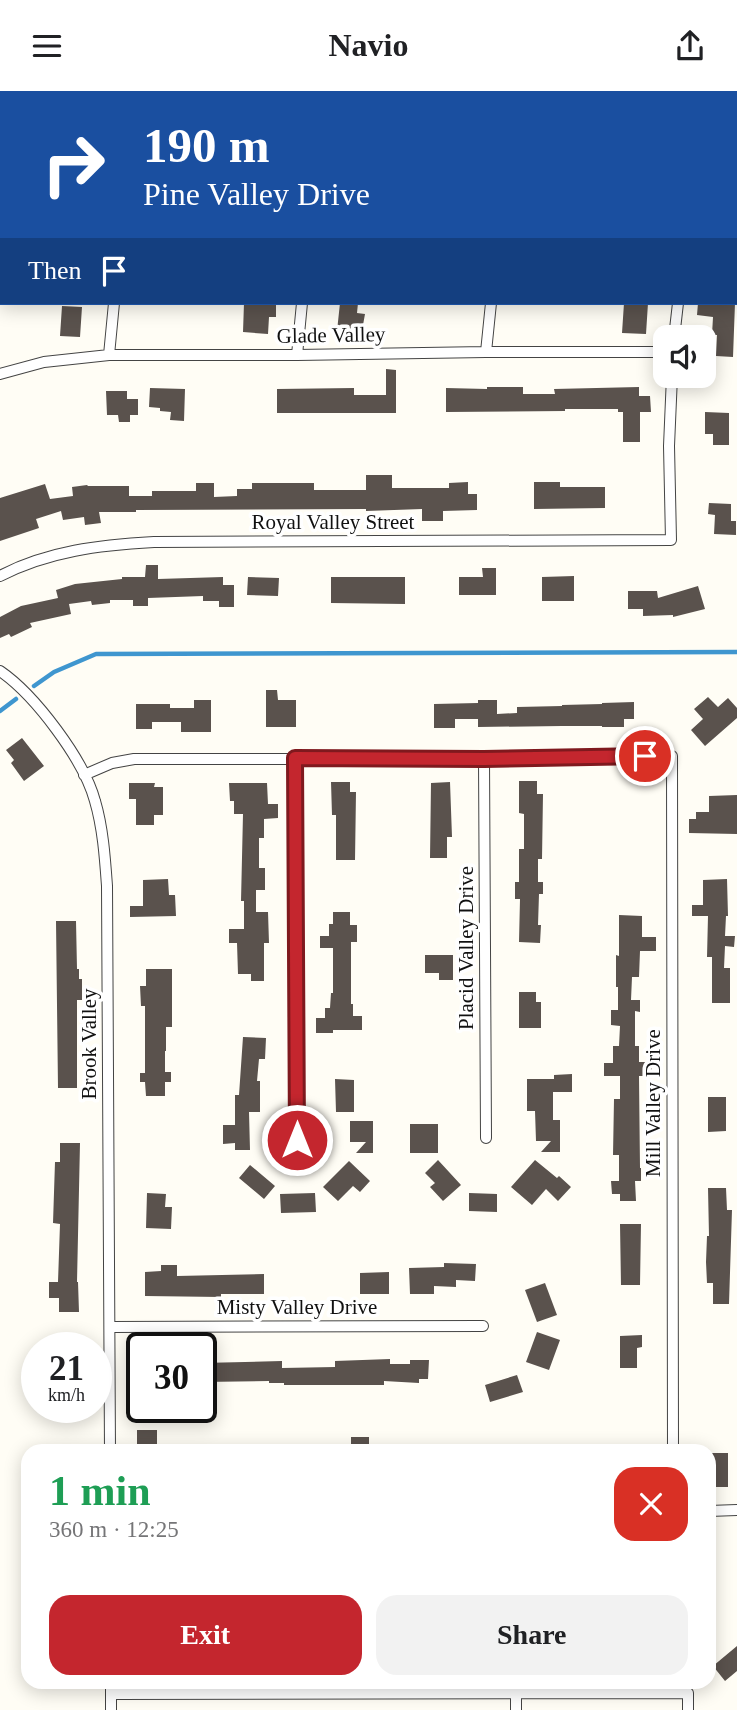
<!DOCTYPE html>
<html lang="en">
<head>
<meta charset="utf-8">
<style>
  body { margin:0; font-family:"Times New Roman",serif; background:#f2f2f2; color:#202124; height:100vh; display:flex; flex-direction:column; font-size:26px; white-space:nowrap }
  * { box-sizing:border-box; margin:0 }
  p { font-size:23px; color:#757577 }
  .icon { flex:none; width:38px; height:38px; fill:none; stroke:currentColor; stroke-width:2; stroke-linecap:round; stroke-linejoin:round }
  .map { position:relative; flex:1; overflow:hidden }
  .panel { position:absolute; left:21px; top:1353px; width:695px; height:245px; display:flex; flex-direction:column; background:#fff; border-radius:21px; box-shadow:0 4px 18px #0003 }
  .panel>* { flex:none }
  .hud { position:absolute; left:0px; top:0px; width:738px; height:214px; box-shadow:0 4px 18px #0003; background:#1a4fa0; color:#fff; overflow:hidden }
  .fabs { position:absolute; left:653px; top:234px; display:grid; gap:14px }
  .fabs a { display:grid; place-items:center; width:63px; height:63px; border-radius:14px; background:#fff; box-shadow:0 4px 18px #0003; font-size:35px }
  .speed { position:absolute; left:21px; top:1241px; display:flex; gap:14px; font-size:35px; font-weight:700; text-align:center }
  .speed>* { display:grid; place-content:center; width:91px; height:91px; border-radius:50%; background:#fff; box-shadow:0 4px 18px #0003; line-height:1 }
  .speed small { font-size:18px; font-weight:400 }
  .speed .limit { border:4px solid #111; border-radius:10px; background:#fff; color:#111 }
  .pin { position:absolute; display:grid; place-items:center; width:60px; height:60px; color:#fff; margin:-30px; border:4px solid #fff; border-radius:50%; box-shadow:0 2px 7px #0007 }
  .me { position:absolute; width:77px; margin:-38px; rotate:0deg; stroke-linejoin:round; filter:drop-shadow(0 0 5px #0008) }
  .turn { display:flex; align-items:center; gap:24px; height:147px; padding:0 28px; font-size:32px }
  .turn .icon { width:91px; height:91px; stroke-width:2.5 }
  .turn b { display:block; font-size:49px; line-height:60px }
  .then { display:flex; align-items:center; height:66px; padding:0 28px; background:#0003; gap:14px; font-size:26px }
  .round { display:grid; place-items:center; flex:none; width:74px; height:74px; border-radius:21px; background:#f2f2f2 }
  .overview { display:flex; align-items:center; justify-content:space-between; height:119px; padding:0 28px }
  h1 { font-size:42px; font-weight:700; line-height:52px; color:#1e9e55 }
  .action { display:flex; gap:14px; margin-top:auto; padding:14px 28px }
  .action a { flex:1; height:80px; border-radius:21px; background:#c4262e; color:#fff; font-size:28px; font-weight:700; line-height:80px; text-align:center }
  .action a+a { background:#f2f2f2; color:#202124 }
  header { display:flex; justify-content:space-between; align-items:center; height:91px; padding:0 28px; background:#fff; font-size:32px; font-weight:700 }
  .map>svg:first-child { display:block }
</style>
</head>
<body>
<header><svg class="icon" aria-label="menu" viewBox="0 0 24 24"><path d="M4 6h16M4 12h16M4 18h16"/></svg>Navio<svg class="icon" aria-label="share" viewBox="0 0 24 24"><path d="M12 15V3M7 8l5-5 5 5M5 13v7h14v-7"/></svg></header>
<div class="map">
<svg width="737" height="1619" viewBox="0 0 737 1619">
  <rect width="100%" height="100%" fill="#fffdf5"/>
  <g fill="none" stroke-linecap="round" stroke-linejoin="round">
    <path stroke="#3f96cf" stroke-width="4.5" d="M34,595l20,-14 42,-18 641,-2
      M0,620l16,-12"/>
  </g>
  <path fill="#5a524d" d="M244,212l32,2v12h-7l-1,17 -25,-2z
    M340,212h18l-1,10 8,1 -2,11 -7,-1 -1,10 -18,-3z
    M624,212h24l-2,31 -24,-1z
    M698,212h37l-2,54 -17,-1 1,-21h-5l1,-18 -16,-2z
    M62,215l20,1 -2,30 -20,-1z
    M386,278l10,1v43h-119v-24l77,-1v7h32z
    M487,296h36v7h32l-1,-5 85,-2v9h11l1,16h-11v30h-17v-30h-5v-3h-53v2l-119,1v-24l41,1z
    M150,297l35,1 -1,32 -14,-1 1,-8 -11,-1v-3l-11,-1z
    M106,300h21v8h11v16h-8v7h-11l-1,-7h-11z
    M705,321l24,1v32h-16v-11h-8z
    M366,384h26v13h57v-5l19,-1v12h9v16l-34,1v10h-21v-12l-56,2v-2l-230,1v2h-37l2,11 -16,2 -1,-8 -21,3 -2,-9 -25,8 3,9 -39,13v-43l45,-14 5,15 23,-3 -1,-9 15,-2 1,1h41v10h23v-5h44v-8h18v14l23,-1v-7h15v-6h62v7h52z
    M534,391h26v5h45v21l-71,1z
    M709,412l22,1v17h5v14l-22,-1 1,-19 -7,-1z
    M146,474h12v14l65,-2v8h11v22h-15v-6h-16v-5l-55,2v8h-15v-6h-23v3l-18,2 -1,-4 -22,3 2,10 -41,9 2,4 -21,10 -2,-3 -9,4v-21l21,-11 37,-8 -2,-8 19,-6 47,-5v-2h23z
    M482,477h14v27h-37v-18h24z
    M574,485v25h-32v-24z
    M248,486l31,1 -1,18 -31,-1z
    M331,486h74v27l-74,-1z
    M698,495l7,23 -32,8v-2l-30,1v-7h-15v-18h29l1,7z
    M266,599h11l1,10h18v27h-30z
    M708,606l10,10 10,-9 9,10v10l-32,28 -14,-16 12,-11 -9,-10z
    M194,609h17v32h-30v-10h-29v7h-16v-25h34v4h24z
    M478,609h19v14l20,-1v-6l45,-1v-1l40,-1v-1l32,-1v17h-10v8h-22v-1h-40l-84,1v-8h-23v9h-21v-24l44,-1z
    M22,647l22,28 -20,15 -13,-18 3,-3 -8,-10z
    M519,690h18v13h6l-1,65h-4v23h5v12h-4l-1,31h3l-1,18 -21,-1 1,-43h-5v-17h4v-33h5v-35l-5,-1z
    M331,691h19v10h6l-1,68h-19v-45h-4z
    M450,691l2,55h-5v21h-17l1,-75z
    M129,692h26l-1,4h9v28h-9v10h-18v-26h-7z
    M229,692h38l1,21h10v14l-14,1v19h-5v30h6v22h-9v22h12l1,31h-5v38h-13v-7h-13l-1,-31h-8v-14h15v-28h-3l2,-87h-9v-13h-4z
    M737,704v39l-48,-1v-14h7v-7h13v-16z
    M168,788l1,16h6l1,21 -46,1v-11h13v-26z
    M727,788l1,37h-2l-1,20h10l-1,11 -9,-1 -1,22h6v35h-18v-46h-5l1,-41h-16v-11h11v-25z
    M333,821h17v13h7v17h-6v62h2v12h9v14h-29v3h-17v-15h9v-10h5l1,-15h2v-45h-13v-12h9v-12h4z
    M619,824l23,1v21h14v14h-16l-1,26h-7l-1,23h9v12l-5,-1v35h4v16h13v14h-13l1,92h1v13h-6l1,20h-16v-7h-8l-1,-13h8v-26h-6l1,-56h6v-23h-16v-13h9v-17h6l1,-20 -9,-1v-15h7v-23h-2v-32l3,1z
    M56,830h20l1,48h2v10h3v21h-5v88h-19z
    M425,864h28v25h-14v-7h-14z
    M146,878h26v58h-6v24h-1v21h6v10h-6v14h-19l-1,-14h-5v-9h5v-67h-4l-1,-20h6z
    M519,901h17v10h5v26h-22z
    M243,946l23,1 -1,21h-6l-2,22h3v31h-11l1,38h-15v-7l-12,1v-19h12v-30h4z
    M572,983v18h-19v28h7v32h-19l10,-11h-15l-1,-30h-8v-32h27v-4z
    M335,988l19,1v32h-18z
    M708,1006h18v34l-18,1z
    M350,1030h23v32h-17l10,-11h-16z
    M410,1033h28v29h-28z
    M60,1052h20l-3,139h1l1,30h-20v-14h-10v-16h9l2,-58 -7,-1 2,-61h5z
    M438,1069l23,25 -18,16 -13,-14 5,-4 -10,-10z
    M535,1069l22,18 2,-2 12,11 -13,14 -12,-12 -14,16 -21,-18z
    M349,1070l21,20 -10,11 -7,-6 -15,15 -15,-14z
    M250,1074l25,21 -11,13 -25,-21z
    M708,1097h18l1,22h5l-3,94h-16v-21h-6l-1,-21 1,-26h2z
    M147,1102l19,1 -1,13h7l-1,22 -25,-1z
    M315,1102l1,19 -35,1 -1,-19z
    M469,1102l28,1v18l-28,-1z
    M620,1133h21l-1,61h-19z
    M444,1172l32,1 -1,17 -19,-1v7l-22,-1v8h-24l-1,-26 35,-1z
    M161,1174h16v11l87,-2v20h-43v3l-76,-1v-24l16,-1z
    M389,1181v22h-29v-21z
    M545,1192l12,32 -20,7 -12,-32z
    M537,1241l23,8 -11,30 -23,-8z
    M642,1244v12l-5,1v20h-17v-32z
    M390,1268v5h20v-4h19l-1,19h-9v4l-35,-2v4h-100v-2h-15v-2l-68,1v-19l81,-2v7l53,-1v-6z
    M517,1284l6,17 -33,10 -5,-17z
    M137,1339h20v17h-20z
    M351,1346h18v14h-18z
    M710,1362h18v34h-18z
    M737,1555v25l-12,10 -12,-15z"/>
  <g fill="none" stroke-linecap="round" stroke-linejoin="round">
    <g stroke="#444" stroke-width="12">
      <path id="street" d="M135,2v-2
        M322,2v-2
        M511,2v-2
        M700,2v-2
        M674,247l4,-35
        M486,261l5,-49
        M109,264l5,-52
        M297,264l5,-52
        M0,283l44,-12 65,-7h188l189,-3h179
        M0,485c48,-25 100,-31 154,-34l517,-2 -2,-94 3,-70
        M0,580c35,24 84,89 95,130 8,27 10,57 12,85l3,565
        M295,667l2,382
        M484,668l2,379
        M84,684l28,-12 22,-4h350l188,-3 1,695
        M110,1236l373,-1
        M709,1420l28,-1
        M111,1591v28
        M516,1602v17
        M111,1603l577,-1v17"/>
    </g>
    <use href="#street" stroke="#fff" stroke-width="10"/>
  </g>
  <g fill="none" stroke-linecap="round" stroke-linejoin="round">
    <g stroke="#7f191e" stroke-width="18">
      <path id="route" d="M297,1049l-2,-382 189,1 161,-3"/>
    </g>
    <use href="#route" stroke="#c4262e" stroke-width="12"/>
  </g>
  <g text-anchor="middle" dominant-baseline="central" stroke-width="7" stroke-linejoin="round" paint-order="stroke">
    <g font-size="21" fill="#111" stroke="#fff">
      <text transform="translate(331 244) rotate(-1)">Glade Valley</text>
      <text x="333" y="431">Royal Valley Street</text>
      <text transform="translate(466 857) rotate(-90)">Placid Valley Drive</text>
      <text transform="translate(89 953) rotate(-90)">Brook Valley</text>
      <text transform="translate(653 1012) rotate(-90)">Mill Valley Drive</text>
      <text x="297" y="1216">Misty Valley Drive</text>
    </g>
  </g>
</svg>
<div class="fabs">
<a><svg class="icon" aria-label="sound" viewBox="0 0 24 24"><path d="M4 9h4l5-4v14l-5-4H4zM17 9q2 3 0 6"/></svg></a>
</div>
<div class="speed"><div>21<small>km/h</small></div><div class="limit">30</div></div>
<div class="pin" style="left:645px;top:665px;background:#d93025"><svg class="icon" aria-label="arrive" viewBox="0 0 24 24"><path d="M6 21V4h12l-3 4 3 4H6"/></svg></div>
<svg class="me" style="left:297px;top:1049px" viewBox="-20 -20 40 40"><circle r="17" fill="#c4262e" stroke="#fff" stroke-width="3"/><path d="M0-11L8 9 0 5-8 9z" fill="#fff"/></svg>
<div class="hud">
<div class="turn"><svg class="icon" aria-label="right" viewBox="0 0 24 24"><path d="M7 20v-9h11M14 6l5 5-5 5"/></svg><div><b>190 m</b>Pine Valley Drive</div></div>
<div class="then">Then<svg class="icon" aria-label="arrive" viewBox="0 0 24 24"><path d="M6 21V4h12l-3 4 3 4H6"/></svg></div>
</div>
<section class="panel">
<div class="overview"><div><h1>1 min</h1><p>360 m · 12:25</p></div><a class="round" style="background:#d93025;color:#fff"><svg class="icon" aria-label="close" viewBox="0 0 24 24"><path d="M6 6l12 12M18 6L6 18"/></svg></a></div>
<div class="action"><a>Exit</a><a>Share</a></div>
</section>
</div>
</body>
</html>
